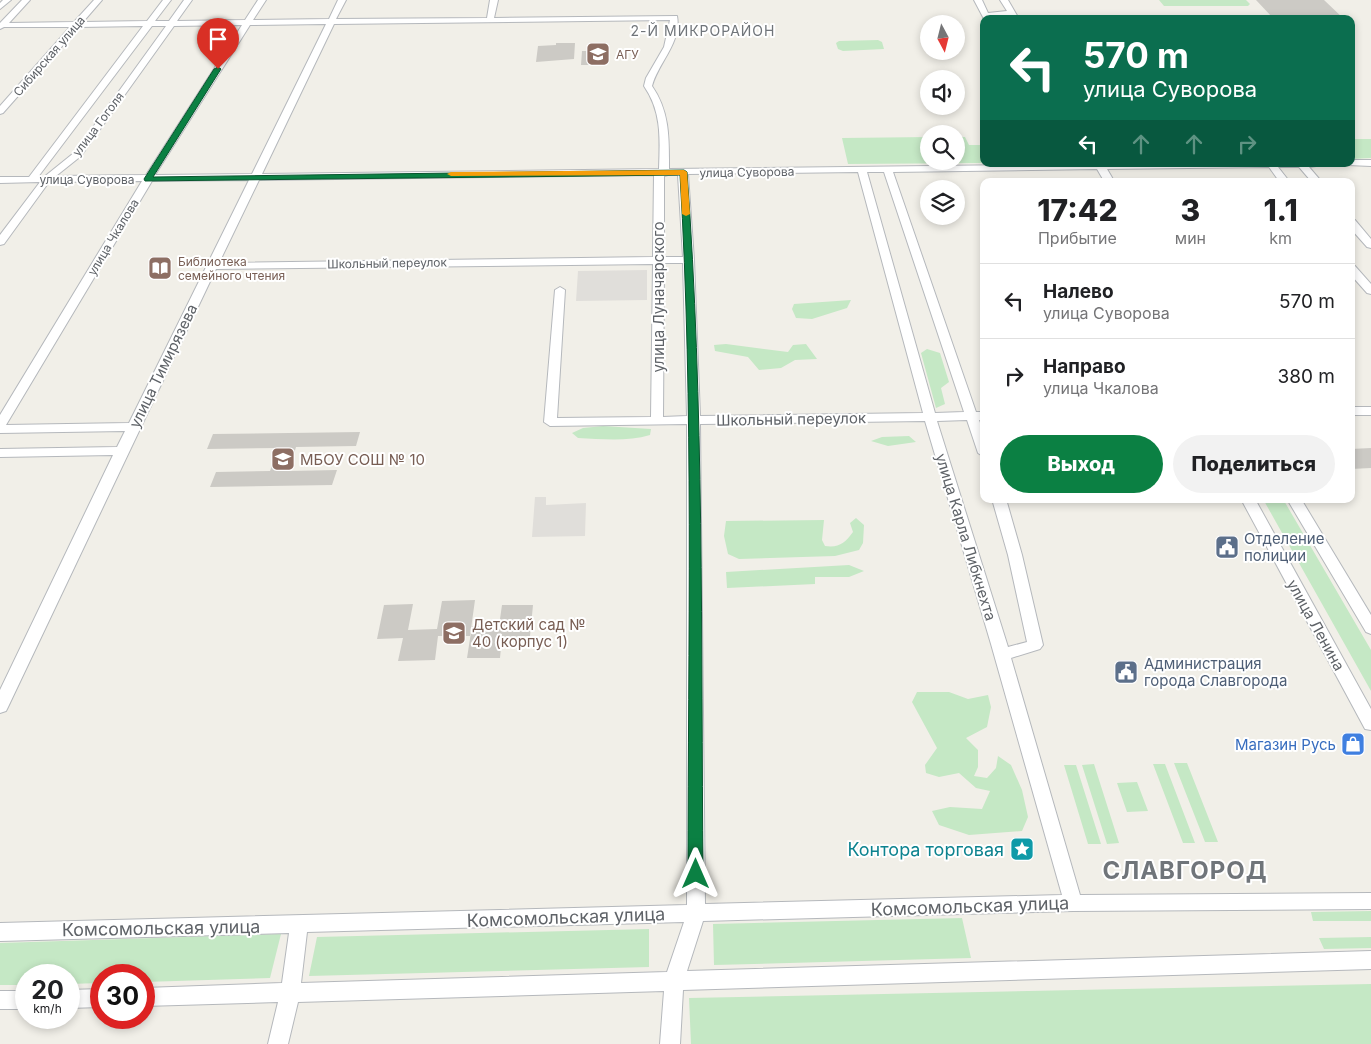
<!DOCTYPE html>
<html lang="ru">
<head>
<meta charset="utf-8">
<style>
  body { margin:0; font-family:Inter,sans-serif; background:#f2f2f2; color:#202124; height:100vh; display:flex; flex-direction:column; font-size:19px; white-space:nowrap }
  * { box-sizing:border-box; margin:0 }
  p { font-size:16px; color:#757577 }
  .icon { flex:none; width:28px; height:28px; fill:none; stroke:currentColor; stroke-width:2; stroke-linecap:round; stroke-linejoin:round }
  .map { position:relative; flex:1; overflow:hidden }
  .side { position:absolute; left:980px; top:178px; width:375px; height:325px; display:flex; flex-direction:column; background:#fff; border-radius:10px; box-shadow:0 2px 8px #0003 }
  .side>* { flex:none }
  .top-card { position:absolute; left:980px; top:15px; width:375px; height:152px; border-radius:10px; box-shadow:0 2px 8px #0003; background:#0b6e4f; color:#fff; overflow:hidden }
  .needle { width:32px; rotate:173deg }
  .controls { position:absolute; left:920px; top:15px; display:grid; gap:10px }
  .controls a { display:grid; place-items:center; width:45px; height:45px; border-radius:50%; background:#fff; box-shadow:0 2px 8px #0003; font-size:25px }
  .speed { position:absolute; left:15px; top:964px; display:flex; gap:10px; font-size:25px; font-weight:700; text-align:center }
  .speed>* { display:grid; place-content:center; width:65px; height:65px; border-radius:50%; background:#fff; box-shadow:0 2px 8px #0003; line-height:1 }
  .speed small { font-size:12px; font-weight:400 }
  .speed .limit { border:8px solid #d22; background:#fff; color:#111 }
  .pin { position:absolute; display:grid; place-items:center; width:42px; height:42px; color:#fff; margin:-51px -21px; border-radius:50% 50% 50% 0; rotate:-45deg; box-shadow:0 0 5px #0007 }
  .pin .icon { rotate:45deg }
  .me { position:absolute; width:55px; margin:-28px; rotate:0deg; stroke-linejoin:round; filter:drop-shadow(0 0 4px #0008) }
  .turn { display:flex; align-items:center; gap:18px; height:105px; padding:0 20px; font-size:22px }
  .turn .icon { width:65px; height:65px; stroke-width:2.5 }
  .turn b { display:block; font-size:35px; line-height:42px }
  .lanes { display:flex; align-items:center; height:48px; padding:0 20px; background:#0003; justify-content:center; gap:25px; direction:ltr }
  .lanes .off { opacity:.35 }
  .eta { display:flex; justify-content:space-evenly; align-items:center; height:85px; text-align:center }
  .eta b { font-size:30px; font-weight:800; line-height:35px }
  .cta { display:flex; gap:10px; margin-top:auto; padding:10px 20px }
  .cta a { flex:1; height:58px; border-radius:30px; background:#0b8043; color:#fff; font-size:20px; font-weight:800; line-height:58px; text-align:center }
  .cta a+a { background:#f2f2f2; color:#202124 }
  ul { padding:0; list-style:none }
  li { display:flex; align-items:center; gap:15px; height:75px; padding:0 20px; border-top:1px solid #e0e0e0 }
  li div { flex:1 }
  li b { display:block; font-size:19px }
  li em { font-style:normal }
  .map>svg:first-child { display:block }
</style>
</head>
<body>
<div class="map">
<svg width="1371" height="1044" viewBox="0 0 1371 1044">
  <rect width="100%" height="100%" fill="#f1efe8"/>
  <path fill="#e0deda" d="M647,270v30l-71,1 2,-30z
    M535,497h11v8l40,-2 -1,33 -53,1z"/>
  <path fill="#c5e8c5" d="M1159,0h87l4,4 -2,2h-84z
    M878,40l4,2 2,7 -41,2 -5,-2 -2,-6 3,-2z
    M929,137v24h27v-24h9l4,8h15v18l-136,1 -6,-26z
    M1351,139h20v19l-20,1z
    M851,300l-4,8 -35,11 -16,-1 -4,-9 2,-5z
    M726,344l62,8 5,-7 13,-1 11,15 -22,1 -14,8 -22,2 -11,-13 -33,-6 -1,-6z
    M927,349l13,4 9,29 -8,6 4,16 -9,4 -15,-55z
    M603,426l48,3 -1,6c-23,7 -49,4 -72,3l-6,-5 11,-5z
    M909,436l7,6 -28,4 -17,-5 11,-4z
    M1263,499h20l88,151v41z
    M856,518l8,7 -1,18 -4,7 -24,6 -96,3 -11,-5 -4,-18 2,-15 98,-1 -2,20 3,6c14,2 20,-3 28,-14l-3,-9z
    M849,565l15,6 -15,6h-34v7l-88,4 -1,-16z
    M917,692h32l19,7 20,-4 3,12 -4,20 -21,11 12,12v17l-4,9 13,2 9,-10 2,-12 13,9 11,25 6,27 -6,14 -53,4 -30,-10 -7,-14 18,-4 32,2 8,-18 -14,-3 -17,-15 -20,4 -13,-4 -1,-8 12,-17 -25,-46z
    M1174,763h13l31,79h-13z
    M1094,764l25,79 -12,1 -25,-79z
    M1153,764h12l30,79h-12z
    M1064,765h12l25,79h-13z
    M1137,782l11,29 -21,1 -10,-29z
    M1371,911v10h-58l-2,-9z
    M962,918l9,40 -257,7 -1,-41z
    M649,929v38l-340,9 8,-39z
    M281,934l-11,44 -126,4v-7h-43v8l-32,1v-9h-43v10h-26v-42z
    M1371,937v11l-47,1 -5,-11z
    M1371,984v60h-680l-2,-46z"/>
  <path fill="#cccac5" d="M1256,0h68l20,19h-70z
    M556,43h19l-1,16 -38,3 2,-16 18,-1z
    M582,51h12l-1,14h-12z
    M360,432l-4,14 -60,1 -7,24 48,-1 -5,15 -122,2 6,-15 54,-1 8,-23 -71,1 6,-15z
    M1371,448v20l-20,1v-20z
    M475,600l-5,36h-32l-3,24 -37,1 5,-23 -26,1 7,-34 29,-1 -5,26 29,-1 5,-28z
    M502,605h31l-3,31 -28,1 -2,21h-33l5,-32h27z"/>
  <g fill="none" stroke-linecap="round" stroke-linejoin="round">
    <g stroke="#b5b8bc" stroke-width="2">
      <path id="minor" d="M3,0h8l-11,9v-6z
        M22,0h8l-21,23 65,-1 20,-22h8l-19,22 64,-1 16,-21h8l-16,21h14l15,-21h8l-15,21 68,-1 13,-20h8l-13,20 76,-1 9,-19h8l-10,19 151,-1 3,-18h8l-4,18 183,-2c5,26 -19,47 -25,70 18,26 17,53 17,83l425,-5h224l-2,2 -7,1 12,14h-10l-12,-14h-21l11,14h-10l-10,-14 -162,2 7,12h-10l-7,-12 -204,3 83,240h8v8h-5l5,14v23l-6,-4 -11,-33 -30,1 71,226 19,-5 -19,-87 -16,-56h14l16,56 21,90 -3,4 -29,9 69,237 291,-2v16l-298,2 -370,10 -16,50 684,-20v18l-688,21 -3,54h-20l4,-53 -366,11 -10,42h-20l10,-42 -134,4v-18l138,-5 7,-50 -289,8v-18l687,-18v-481l-137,2 -6,-4 11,-132 5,-3 5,3 -8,128 94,-1 2,-153 -437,5 -208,438 -2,4 -6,2v-23l113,-235 -113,2v-8l117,-2 8,-16 -125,2v-18l142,-234 -93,1 -45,62 -4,1v-10l40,-53 -40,1v-6h29l114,-151 -64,1 -76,86 -3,1v-8l70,-79h-66l-4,2v-6zM670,20l-6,27 -18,31 -2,8c18,26 16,53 15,83l-397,5 72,-150zM326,24l-74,150 -97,1 95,-150zM242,25l-96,150 -90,1 25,-20 93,-130zM152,26h14l-91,126 -31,25h-6zM858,172l65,241 -223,3 -6,-156 -6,-86zM867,172h17l80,240 -29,1zM654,175l-1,82 -434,6 40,-83zM668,175h10l5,82h-19v-81zM249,180l-120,243 -123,2 146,-244zM664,263h19l4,153 -24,1zM925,421l66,223 71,251 -357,9 -5,-480zM684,922l-17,50 -366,11 6,-51z
        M974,0h8l6,13 19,-2 -7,-11h8l11,19h-8l-2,-3 -25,3z
        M1351,160h20v6l-23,-1 -1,-1h4z
        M1351,219l4,1 16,19v9l-4,-1 -16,-18z
        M1351,265l4,1 16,18v10l-4,-1 -16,-18z
        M1351,407h20v8h-20z
        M1241,499h14l116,210v21l-6,-1z
        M1287,499h14l70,116v19l-5,-2z
        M101,989v18l-32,1v-18z
        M0,991h26v18h-26z"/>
    </g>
    <use href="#minor" fill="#fff" fill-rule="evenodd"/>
  </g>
  <path fill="#0b8043" stroke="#07532c" d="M218,67l3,2 -68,108 531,-7 3,2c17,234 14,469 16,702l-2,5 -5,2 -6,-2 -2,-5c0,-233 6,-466 -8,-699l-535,6 -1,-2 70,-110z"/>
  <path fill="#f59e0b" d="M684,170l3,2 3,42 -4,2 -4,-2 -2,-39 -229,1 -4,-2 4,-2z"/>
  <defs>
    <g id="university-square" transform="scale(1.25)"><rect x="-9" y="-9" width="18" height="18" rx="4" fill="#8d6e63" stroke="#fff"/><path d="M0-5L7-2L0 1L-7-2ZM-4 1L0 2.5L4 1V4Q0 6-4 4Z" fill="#fff"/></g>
    <g id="library-square" transform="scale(1.25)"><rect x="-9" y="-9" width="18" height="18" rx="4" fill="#8d6e63" stroke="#fff"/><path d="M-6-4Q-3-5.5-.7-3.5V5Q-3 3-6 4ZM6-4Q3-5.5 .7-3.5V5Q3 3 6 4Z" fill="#fff"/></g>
    <g id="school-square" transform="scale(1.25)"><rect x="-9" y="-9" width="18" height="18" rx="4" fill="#8d6e63" stroke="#fff"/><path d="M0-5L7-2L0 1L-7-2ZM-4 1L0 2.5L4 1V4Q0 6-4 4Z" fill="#fff"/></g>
    <g id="civic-square" transform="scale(1.25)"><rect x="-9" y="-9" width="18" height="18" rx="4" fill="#5c6f8a" stroke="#fff"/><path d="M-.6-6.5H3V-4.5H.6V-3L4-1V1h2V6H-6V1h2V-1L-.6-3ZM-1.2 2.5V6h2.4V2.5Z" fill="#fff"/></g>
    <g id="shop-square" transform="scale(1.25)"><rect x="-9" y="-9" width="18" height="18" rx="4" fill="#3f7fe0" stroke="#fff"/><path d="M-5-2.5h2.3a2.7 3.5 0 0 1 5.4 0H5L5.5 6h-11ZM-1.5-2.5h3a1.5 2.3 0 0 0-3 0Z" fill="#fff"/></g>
    <g id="sight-square" transform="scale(1.25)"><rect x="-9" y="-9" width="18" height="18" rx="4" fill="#0f9aa8" stroke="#fff"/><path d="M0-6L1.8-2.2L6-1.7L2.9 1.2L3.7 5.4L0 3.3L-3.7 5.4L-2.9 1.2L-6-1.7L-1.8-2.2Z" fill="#fff"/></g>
  </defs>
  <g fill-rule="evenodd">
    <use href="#university-square" x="598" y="54"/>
    <use href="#library-square" x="160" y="268"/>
    <use href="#school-square" x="283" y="459"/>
    <use href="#civic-square" x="1227" y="547"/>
    <use href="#school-square" x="454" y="633"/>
    <use href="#civic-square" x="1126" y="672"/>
    <use href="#shop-square" x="1353" y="744"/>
    <use href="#sight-square" x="1022" y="849"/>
  </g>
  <g text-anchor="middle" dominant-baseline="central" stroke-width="4" stroke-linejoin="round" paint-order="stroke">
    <g font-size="12" fill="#785e54" stroke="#fff" text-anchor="start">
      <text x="616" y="54">АГУ</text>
      <text x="178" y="261">Библиотека<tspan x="178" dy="14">семейного чтения</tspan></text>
    </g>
    <g font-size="12" fill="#5f6368" stroke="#fff">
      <text transform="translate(49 56) rotate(-49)">Сибирская улица</text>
      <text transform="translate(98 124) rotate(-53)">улица Гоголя</text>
      <text transform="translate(747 172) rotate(-1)">улица Суворова</text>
      <text x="87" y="179">улица Суворова</text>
      <text transform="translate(113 237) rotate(-59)">улица Чкалова</text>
      <text transform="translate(387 263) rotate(-1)">Школьный переулок</text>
    </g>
    <g font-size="14" letter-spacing="1" fill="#70757a" stroke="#fff">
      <text x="703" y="30">2-Й МИКРОРАЙОН</text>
    </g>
    <g font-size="15" fill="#5f6368" stroke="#fff">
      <text transform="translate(658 297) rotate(-90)">улица Луначарского</text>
      <text transform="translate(163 366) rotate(-64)">улица Тимирязева</text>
      <text transform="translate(791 419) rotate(-1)">Школьный переулок</text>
      <text transform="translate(966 537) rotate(73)">улица Карла Либкнехта</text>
      <text transform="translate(1316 625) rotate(61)">улица Ленина</text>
    </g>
    <g font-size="15" fill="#785e54" stroke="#fff" text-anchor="start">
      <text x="300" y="459">МБОУ СОШ № 10</text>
      <text x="472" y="624">Детский сад №<tspan x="472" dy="17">40 (корпус 1)</tspan></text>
    </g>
    <g font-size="15" fill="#4e5e75" stroke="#fff" text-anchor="start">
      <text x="1244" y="538">Отделение<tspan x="1244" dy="17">полиции</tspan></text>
      <text x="1144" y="663">Администрация<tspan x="1144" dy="17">города Славгорода</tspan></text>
    </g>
    <g font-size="15" fill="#366cbe" stroke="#fff" text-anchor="end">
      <text x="1336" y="744">Магазин Русь</text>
    </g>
    <g font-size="18" fill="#0d838f" stroke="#fff" text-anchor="end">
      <text x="1004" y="849">Контора торговая</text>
    </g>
    <g font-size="18" fill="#5f6368" stroke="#fff">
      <text transform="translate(970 906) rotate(-2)">Комсомольская улица</text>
      <text transform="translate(566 917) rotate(-2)">Комсомольская улица</text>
      <text transform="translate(161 928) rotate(-1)">Комсомольская улица</text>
    </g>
    <g font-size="24" font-weight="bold" letter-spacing="1" fill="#70757a" stroke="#fff">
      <text x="1185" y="870">СЛАВГОРОД</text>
    </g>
  </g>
</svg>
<div class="controls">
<a><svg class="needle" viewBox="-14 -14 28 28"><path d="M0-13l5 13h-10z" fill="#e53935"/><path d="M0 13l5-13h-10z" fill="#757577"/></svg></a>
<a><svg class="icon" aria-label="sound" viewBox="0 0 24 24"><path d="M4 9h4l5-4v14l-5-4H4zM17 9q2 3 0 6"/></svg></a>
<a><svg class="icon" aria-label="search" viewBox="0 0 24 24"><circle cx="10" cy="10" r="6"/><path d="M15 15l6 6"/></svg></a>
<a><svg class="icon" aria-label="layers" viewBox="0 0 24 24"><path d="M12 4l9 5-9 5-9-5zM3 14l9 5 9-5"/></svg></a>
</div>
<div class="speed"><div>20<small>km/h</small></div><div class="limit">30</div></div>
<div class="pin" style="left:218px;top:69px;background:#d93025"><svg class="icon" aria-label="arrive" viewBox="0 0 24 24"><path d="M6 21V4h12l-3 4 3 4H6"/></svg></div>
<svg class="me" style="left:696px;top:874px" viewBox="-20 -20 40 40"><path d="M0-17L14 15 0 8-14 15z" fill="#0b8043" stroke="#fff" stroke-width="4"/></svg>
<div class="top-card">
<div class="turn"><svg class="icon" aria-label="left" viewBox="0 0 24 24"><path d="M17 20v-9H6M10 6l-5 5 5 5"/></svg><div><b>570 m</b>улица Суворова</div></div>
<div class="lanes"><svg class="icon" aria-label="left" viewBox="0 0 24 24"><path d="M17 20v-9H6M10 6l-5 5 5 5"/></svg><svg class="icon off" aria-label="ahead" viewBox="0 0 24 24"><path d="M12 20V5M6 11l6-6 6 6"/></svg><svg class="icon off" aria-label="ahead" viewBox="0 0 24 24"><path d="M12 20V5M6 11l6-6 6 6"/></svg><svg class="icon off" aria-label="right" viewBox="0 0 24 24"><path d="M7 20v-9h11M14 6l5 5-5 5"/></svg></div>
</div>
<section class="side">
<div class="eta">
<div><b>17:42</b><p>Прибытие</p></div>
<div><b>3</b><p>мин</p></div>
<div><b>1.1</b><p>km</p></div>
</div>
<ul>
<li><svg class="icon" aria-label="left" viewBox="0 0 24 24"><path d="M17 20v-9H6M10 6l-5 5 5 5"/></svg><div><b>Налево</b><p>улица Суворова</p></div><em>570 m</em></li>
<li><svg class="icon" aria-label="right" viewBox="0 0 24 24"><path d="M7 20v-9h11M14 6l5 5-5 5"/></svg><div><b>Направо</b><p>улица Чкалова</p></div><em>380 m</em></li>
</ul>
<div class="cta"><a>Выход</a><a>Поделиться</a></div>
</section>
</div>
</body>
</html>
